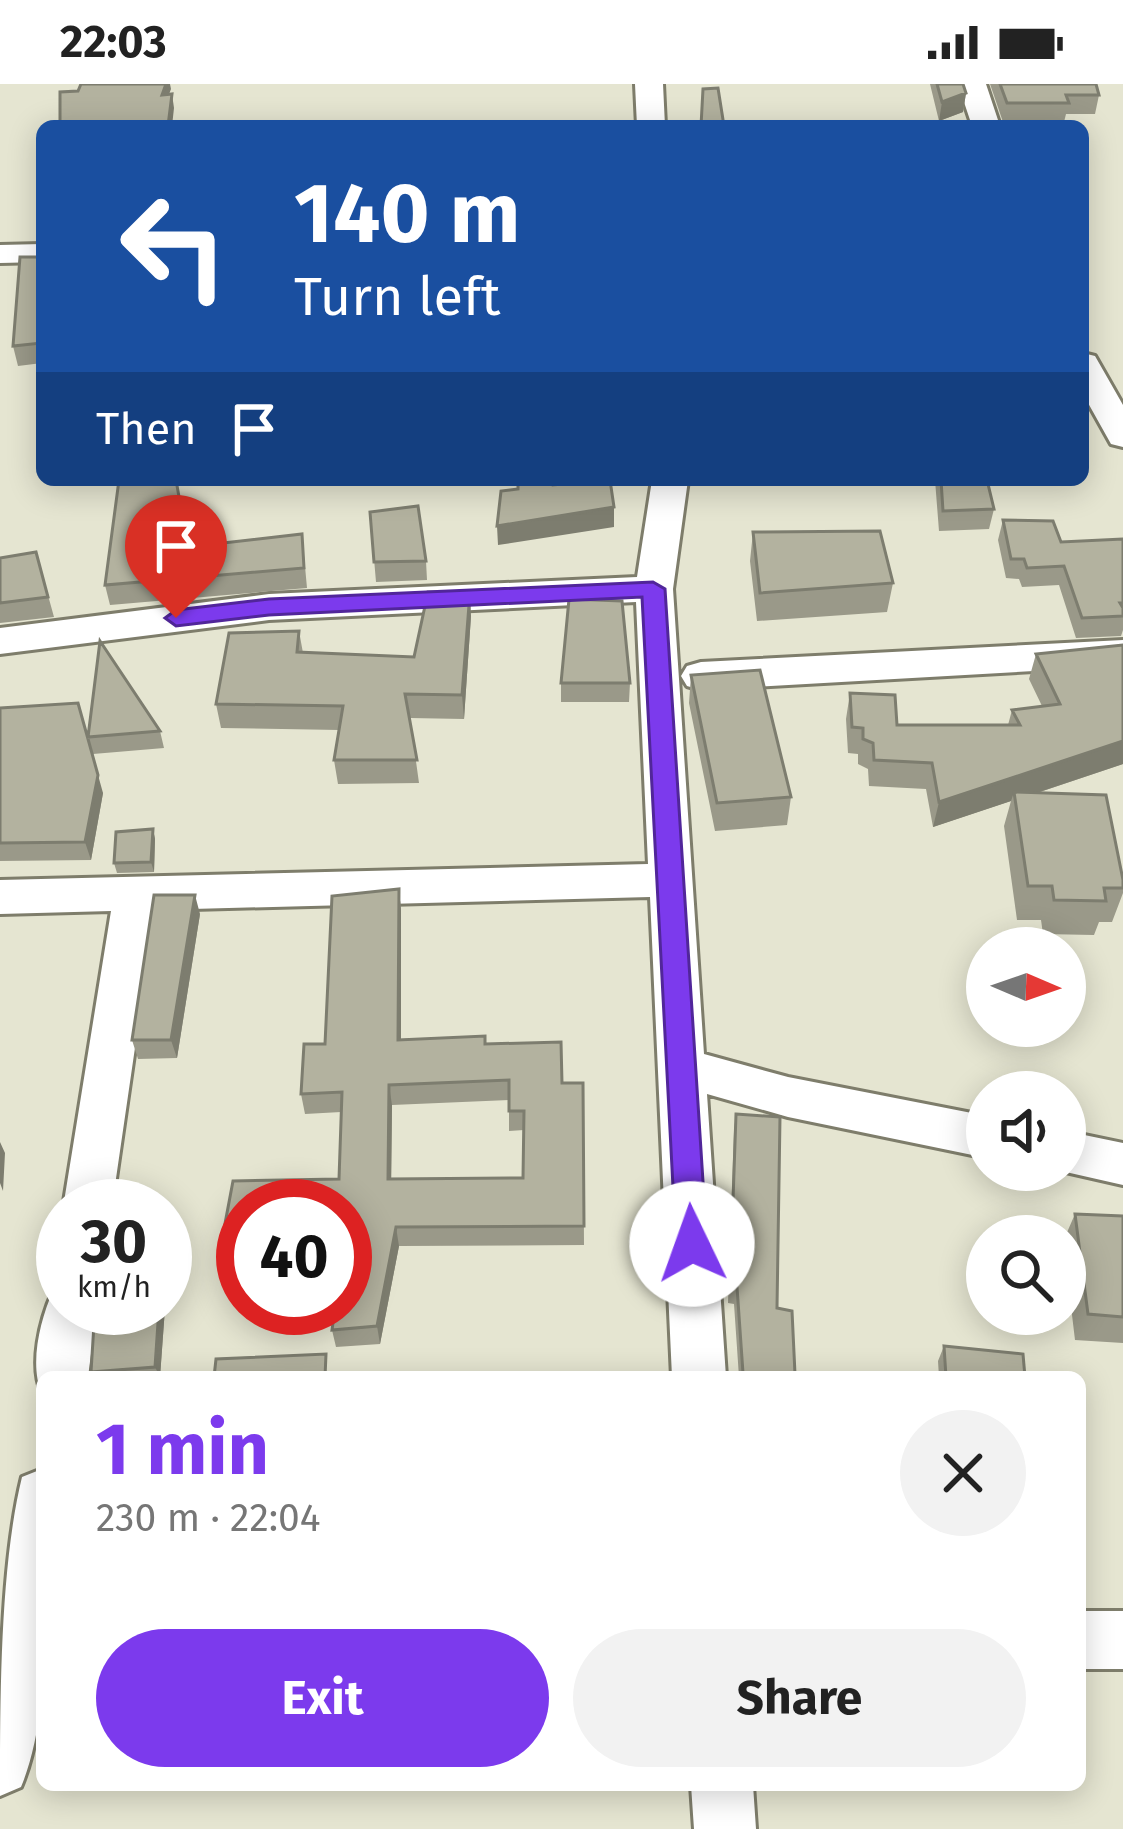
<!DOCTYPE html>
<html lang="en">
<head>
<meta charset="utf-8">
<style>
  body { margin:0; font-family:"Fira Sans",sans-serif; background:#f2f2f2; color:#222; height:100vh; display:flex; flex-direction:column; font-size:45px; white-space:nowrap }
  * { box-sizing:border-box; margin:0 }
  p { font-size:39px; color:#767676 }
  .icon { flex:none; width:66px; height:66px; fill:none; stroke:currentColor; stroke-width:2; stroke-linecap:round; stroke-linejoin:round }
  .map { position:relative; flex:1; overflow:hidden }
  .drawer { position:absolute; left:36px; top:1287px; width:1050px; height:420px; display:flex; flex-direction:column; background:#fff; border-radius:18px; box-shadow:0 6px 30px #0003 }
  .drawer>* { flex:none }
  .hud { position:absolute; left:36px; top:36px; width:1053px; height:366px; border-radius:18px; box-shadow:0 6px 30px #0003; background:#1a4fa0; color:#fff; overflow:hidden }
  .needle { width:78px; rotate:92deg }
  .tools { position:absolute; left:966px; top:843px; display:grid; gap:24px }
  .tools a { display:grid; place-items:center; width:120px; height:120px; border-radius:50%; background:#fff; box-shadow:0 6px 30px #0003; font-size:60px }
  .speed { position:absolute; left:36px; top:1095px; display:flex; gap:24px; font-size:60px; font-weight:700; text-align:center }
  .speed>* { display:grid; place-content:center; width:156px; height:156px; border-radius:50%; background:#fff; box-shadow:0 6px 30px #0003; line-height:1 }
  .speed small { font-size:30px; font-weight:400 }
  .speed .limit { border:18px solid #d22; background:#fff; color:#111 }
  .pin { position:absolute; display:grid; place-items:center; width:102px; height:102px; color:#fff; margin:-123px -51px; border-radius:50% 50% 50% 0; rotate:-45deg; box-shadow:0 0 12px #0007 }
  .pin .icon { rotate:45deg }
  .me { position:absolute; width:132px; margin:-66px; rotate:357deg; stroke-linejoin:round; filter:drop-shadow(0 0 9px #0008) }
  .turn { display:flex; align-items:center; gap:42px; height:252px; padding:0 60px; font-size:54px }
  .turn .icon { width:156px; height:156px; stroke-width:2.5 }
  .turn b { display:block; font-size:84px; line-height:102px }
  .then { display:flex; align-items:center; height:114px; padding:0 60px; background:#0003; gap:24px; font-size:45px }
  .round { display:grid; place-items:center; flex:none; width:126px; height:126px; border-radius:63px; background:#f2f2f2 }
  .head { display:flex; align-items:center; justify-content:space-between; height:204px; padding:0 60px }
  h1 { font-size:72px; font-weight:700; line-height:90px; color:#7c3aed }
  .cta { display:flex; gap:24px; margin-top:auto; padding:24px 60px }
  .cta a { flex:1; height:138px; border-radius:72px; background:#7c3aed; color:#fff; font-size:48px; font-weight:700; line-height:138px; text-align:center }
  .cta a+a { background:#f2f2f2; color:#222 }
  .status { display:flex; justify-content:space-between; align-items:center; height:84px; padding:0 60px; background:#fff; direction:ltr }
  .status svg { height:33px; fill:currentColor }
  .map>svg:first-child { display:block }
</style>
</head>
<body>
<div class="status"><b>22:03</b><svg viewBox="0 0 49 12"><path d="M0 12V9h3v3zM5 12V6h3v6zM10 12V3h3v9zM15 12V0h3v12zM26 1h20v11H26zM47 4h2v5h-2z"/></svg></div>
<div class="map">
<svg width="1123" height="1745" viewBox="0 0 1123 1745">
  <rect width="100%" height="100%" fill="#e5e5d1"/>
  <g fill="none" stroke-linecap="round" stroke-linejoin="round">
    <g stroke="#7e7d6b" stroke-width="6">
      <path id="minor" d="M635,0h28l2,42h-28z
        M958,0h28l14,42h-28z
        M42,160v18l-42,1v-18z
        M1083,269l12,3 28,49v42l-12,-3 -28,-50z
        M652,396h36l-15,109 31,465 84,23 199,39v42l-199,-41 -81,-23 19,283h-54l-22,-480 -495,13 -43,296 -49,2 48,-297 -111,3v-34l648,-16 -12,-262 -367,18 -269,34v-26l269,-34 368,-17z
        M1123,556v26l-422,24 -14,-4 -6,-10 6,-10 14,-4z
        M1065,1047l58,12v42l-66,-15h8z
        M63,1204v20h34l-9,69h-46v17c-13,-29 -2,-74 11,-103z
        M42,1385c0,93 15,233 -21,318l-21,9c0,-97 0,-229 22,-319z
        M1080,1527h43v58h-43z
        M691,1701h62l3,44h-62z"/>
    </g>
    <use href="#minor" fill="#fff" fill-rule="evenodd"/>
  </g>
  <path fill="#9a9989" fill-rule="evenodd" d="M930,0h33l3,9 -3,19 -24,9z
    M990,0h106l3,11 -4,19h-29l-2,8h-61z
    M42,173v106l-24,3 -5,-20z
    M935,396h52l7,29 -5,20 -50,2z
    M370,428l56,49 1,19 -51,2z
    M1003,436l58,22 62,-3v91l-2,6 -45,2 -17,-53 -37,2 -3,-8 -13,-1 -8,-38z
    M753,448l140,51 -6,29 -130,9 -7,-60z
    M302,450l5,54 -197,17 -5,-20 83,-38z
    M36,468l18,65 -54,6v-65z
    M471,532l-7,103 -54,-1 9,65 -81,1 -4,-24 5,-30 -118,-2 -5,-24 83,-73 4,22 111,4z
    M1036,570l87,110 -86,29 86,87v13l-11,29h-13l-5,13 -51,-1 -2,-14h-24l-13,-94 7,-25 -78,26 -7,-38 -57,-3 -1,-17 -10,-5v-10l-10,-1 -2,-34 4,-26 47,32h111l4,-15 30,-4 -13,-27z
    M691,591l100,122 -4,28 -72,6 -26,-128z
    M561,599h69l-1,19h-68z
    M0,624l103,85 -12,67 -91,1z
    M160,647l4,17 -71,6 -5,-17z
    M153,745l2,10 -1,33 -37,1 -3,-10z
    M399,805l2,22v128l84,-3v8l76,-2 1,41h21l1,162 -185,1 -19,98 -44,3 -4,-17 3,-22h10v-102h-102v41l-13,1 -6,-19 9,-48 106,-2 2,-67 -36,2 -4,-20 3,-50h21l7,-148zM509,1016v31l15,-1 -1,48 -132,1 1,-74z
    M200,830l-23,144 -39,1 -6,-19z
    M736,1030l41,194 17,69h-55l-5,-73 -6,-1 6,-172z
    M1075,1130l48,2v127l-48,-3 -10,-84v-19z
    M165,1224l-5,69h-67l-2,-5z
    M944,1262l81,31h-86l-1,-16z"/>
  <path fill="#7d7d6f" d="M166,0h4l1,5 -7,19 -2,-13z
    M966,9l-3,19 -24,9 3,-19z
    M172,10l2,14 -2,18h-4z
    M614,423v20l-116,18 -1,-19z
    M470,508l1,24 -7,103 -2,-24z
    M78,619l25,90 -12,67 -6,-18z
    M1123,657v23l-108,36 -1,-8 -3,9 -78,26 6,-25z
    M153,745l2,10 -1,33 -3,-10z
    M399,805l2,22v149l-3,-20z
    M195,811l5,19 -23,144 -6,-18z
    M389,1001l3,20 -1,93 -3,-19z
    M0,1058l5,11 -2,38 -3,-8z
    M396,1143l3,19 -19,98 -3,-18z
    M165,1167l3,9 -3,48z
    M159,1224h6l-5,69 -5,-10z"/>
  <path fill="#b3b29f" stroke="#7d7d6f" stroke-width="3" fill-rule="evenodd" d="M81,0h85l-4,11 10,-1 -4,32h-108v-34l18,-1z
    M937,0h26l3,9 -24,9z
    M1000,0h96l3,11h-33l3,8h-62z
    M718,4l6,38h-23l2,-37z
    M20,173h22v86l-29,3z
    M119,396h57l12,67 114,-13 2,34 -199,17z
    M518,396h34l1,5 57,-5 4,27 -117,19 4,-35 17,-2z
    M941,396h46l7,29 -51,2z
    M418,422l8,55 -52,1 -4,-50z
    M1003,436l50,1 8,21 62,-3v64h-3l3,5v8l-41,2 -18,-52 -37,2 -3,-9h-13z
    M880,447l13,52 -133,10 -7,-61z
    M36,468l12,45 -48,6v-45z
    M428,508h42l-8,103 -57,-1 12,66h-83l9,-54 -127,-2 13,-71 70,-2 -2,21 117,5z
    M569,515l53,2 8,82h-69z
    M100,557l60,90 -72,6z
    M1123,561v96l-184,61 -7,-39 -58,-3 -1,-17 -10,-4v-11l-11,-1 -2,-34 45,2 2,30h123l-8,-15 48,-6 -24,-50z
    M760,586l31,127 -74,6 -26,-128z
    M78,619l20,72 -13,67 -85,1v-135z
    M1014,708l92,3 17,85v8h-19l2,13 -52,-1 -2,-14h-24z
    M153,745l-2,33 -37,1 2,-31z
    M399,805l-1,151 87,-4v8l76,-2 1,41h21l1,143 -188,1 -19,99 -45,4 3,-22h10v-66l3,-21h-3v-15h-102v22l-19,1 9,-48 106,-2 3,-87 -41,2 3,-50h21l7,-148zM509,996v31h15l-1,67 -135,1 1,-94z
    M154,811h41l-24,145h-39z
    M736,1030l44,3 -3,191 15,3 3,63 -52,-1 -6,-86h-7z
    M1075,1130l48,2v101l-35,-3z
    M95,1224h64l-4,59 -64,5z
    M944,1262l79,8 2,23h-79z
    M326,1270l-1,23h-111l2,-18z"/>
  <path fill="#7c3aed" stroke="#51269a" stroke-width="3" d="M653,498l12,7 42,655 -5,10 -10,4 -11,-4 -5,-10 -34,-647 -373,18 -93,11 -11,-8 11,-8 93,-11z"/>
</svg>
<div class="tools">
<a><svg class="needle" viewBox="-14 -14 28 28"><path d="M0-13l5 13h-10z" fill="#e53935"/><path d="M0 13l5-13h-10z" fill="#767676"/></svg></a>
<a><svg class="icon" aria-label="sound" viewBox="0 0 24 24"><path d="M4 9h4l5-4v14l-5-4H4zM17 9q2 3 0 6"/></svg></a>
<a><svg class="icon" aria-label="search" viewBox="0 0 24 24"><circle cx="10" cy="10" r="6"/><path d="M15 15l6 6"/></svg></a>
</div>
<div class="speed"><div>30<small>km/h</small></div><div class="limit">40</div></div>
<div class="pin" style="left:176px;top:534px;background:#d93025"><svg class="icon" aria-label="arrive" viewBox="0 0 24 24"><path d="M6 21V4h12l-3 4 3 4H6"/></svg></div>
<svg class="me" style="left:692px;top:1160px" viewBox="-20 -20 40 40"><circle r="19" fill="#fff"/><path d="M0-13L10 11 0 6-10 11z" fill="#7c3aed"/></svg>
<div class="hud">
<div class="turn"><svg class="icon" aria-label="left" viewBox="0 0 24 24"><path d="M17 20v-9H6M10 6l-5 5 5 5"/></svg><div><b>140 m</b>Turn left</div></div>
<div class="then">Then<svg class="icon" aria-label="arrive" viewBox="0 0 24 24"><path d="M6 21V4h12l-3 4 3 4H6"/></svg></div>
</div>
<section class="drawer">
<div class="head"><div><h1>1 min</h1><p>230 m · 22:04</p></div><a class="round"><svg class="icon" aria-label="close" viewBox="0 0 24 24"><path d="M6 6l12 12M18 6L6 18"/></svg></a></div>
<div class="cta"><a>Exit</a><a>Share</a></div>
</section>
</div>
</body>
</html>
